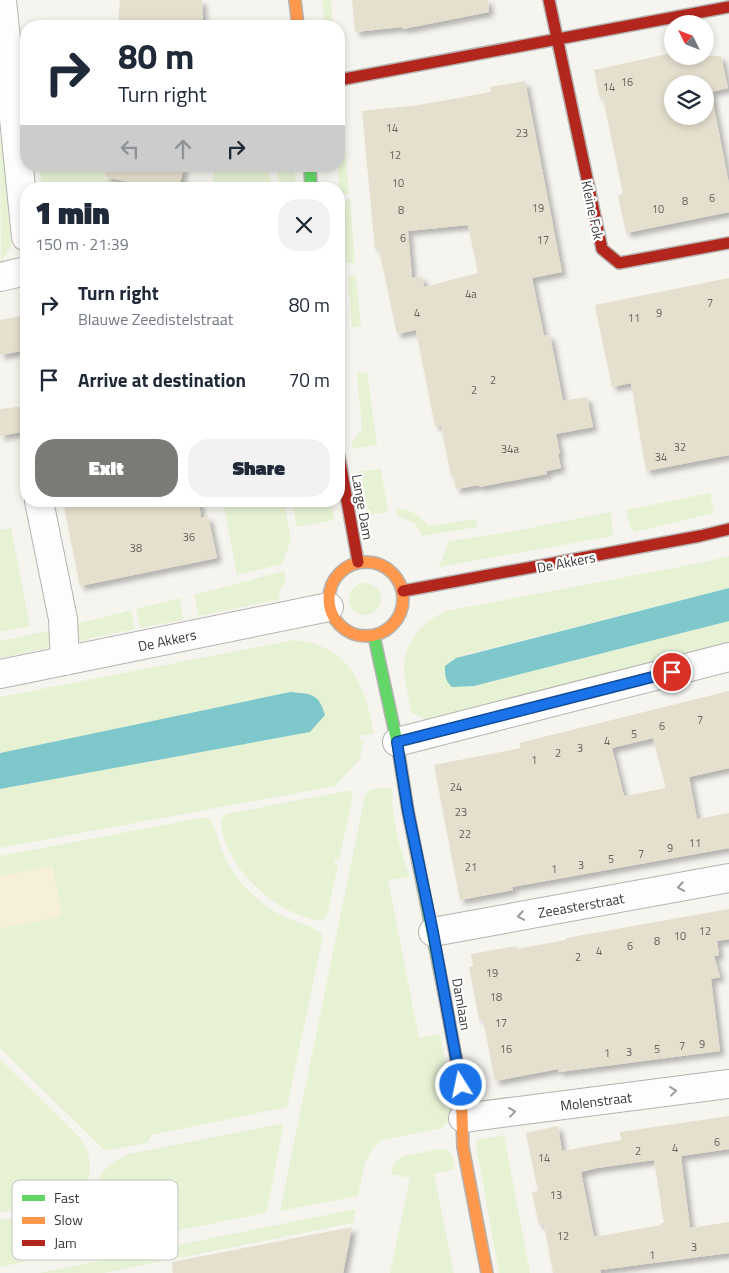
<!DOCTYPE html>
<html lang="en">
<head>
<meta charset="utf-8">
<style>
  body { margin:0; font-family:"Titillium Web",sans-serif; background:#f2f2f3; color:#1f2937; height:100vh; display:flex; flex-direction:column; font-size:19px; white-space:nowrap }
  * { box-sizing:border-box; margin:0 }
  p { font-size:16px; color:#747a83 }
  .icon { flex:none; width:28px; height:28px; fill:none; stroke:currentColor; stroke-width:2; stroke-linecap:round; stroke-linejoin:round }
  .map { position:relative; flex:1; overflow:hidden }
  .side { position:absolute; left:20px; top:182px; width:325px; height:325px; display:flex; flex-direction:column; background:#fff; border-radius:20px; box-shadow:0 2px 8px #0003 }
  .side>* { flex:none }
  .guide { position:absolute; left:20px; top:20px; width:325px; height:152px; border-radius:20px; box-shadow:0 2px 8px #0003; background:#fff; color:#1f2937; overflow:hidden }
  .needle { width:32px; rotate:312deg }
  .controls { position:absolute; left:664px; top:15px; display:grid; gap:10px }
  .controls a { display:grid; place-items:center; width:50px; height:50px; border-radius:50%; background:#fff; box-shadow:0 2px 8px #0003; font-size:25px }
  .pin { position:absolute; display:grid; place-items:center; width:42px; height:42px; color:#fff; margin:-21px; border:2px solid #fff; border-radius:50%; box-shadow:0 1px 5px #0007 }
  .me { position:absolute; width:55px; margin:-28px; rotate:350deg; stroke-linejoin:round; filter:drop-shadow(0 0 4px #0008) }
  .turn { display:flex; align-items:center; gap:18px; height:105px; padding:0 15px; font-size:22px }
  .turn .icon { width:65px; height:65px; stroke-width:2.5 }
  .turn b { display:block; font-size:35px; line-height:42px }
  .lanes { display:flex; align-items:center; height:48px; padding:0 15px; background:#0003; justify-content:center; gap:25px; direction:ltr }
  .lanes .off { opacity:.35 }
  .round { display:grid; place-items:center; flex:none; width:52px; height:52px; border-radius:20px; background:#f2f2f3 }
  .overview { display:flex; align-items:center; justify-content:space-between; height:85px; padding:0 15px }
  h1 { font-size:30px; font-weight:800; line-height:38px }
  .primary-button { display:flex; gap:10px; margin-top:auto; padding:10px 15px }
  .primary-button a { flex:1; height:58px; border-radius:20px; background:#7c7a77; color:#fff; font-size:20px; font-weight:800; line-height:58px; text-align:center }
  .primary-button a+a { background:#f2f2f3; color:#1f2937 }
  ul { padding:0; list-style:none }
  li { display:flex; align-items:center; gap:15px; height:75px; padding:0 15px }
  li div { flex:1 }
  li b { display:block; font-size:19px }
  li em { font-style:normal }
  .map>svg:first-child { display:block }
</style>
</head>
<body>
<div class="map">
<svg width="729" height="1273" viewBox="0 0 729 1273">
  <defs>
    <filter id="shadow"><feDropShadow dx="4.5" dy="4.5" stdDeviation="2.5" flood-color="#0004"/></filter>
  </defs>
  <rect width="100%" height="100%" fill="#f6f4ef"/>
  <path fill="#e7f2d4" d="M322,0h9l2,26h-14l2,-4 3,-1z
    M339,116h3l7,78 -9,1 -2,-29z
    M0,139l3,6 9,95 -2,9 -9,13z
    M40,166h67l-2,13 58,10h-121z
    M230,166h39l2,23h-92l2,-9 31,5 3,-16 14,3z
    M277,166h17l2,21 -17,2z
    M350,199l5,64h-9l-6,-63z
    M356,275l5,51 -9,2 -4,-52z
    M367,372l10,73 -25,4v-7l10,-13 -5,-55z
    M381,469l7,43 -20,3 -12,-43z
    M710,493l4,20 -79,19 -5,-6 -4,-16z
    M223,501h61l7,39 -9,24 -45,11z
    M292,501h39l3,19 -37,7z
    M396,508c16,2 22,6 33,18l47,-7 2,8 -56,9 -7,-13 -18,-7z
    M611,512l2,24 -174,31 10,-26 61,-9z
    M11,528l19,98 -30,6v-102z
    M729,556v32l-261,66 -18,7 24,25 255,-65v24l-305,77v-3l-13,-7c-2,-14 -6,-29 -7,-43 0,-27 19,-48 42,-58l254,-48z
    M284,571l2,9 -7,12 1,7 -81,17 -5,-21z
    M349 599a16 16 0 1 1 32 0a16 16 0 1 1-32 0Z
    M180,598l3,22 -43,8 -4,-19z
    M131,610l4,19 -56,12 -6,-16z
    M53,630v17l-53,11v-17z
    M294,640c55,5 71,44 80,93l-15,3 1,5h3l-3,18 -25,27 -335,62v-59l309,-57 -19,-40 -290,61v-56z
    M381,788h11c0,35 7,56 18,89l-22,3 31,158 21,-4 11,60v24l-8,9 -5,2 -55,11c-20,12 -20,35 -25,56l-78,15 85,-416 5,-5z
    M347,791h4l2,4 -14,65 -4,-1 -1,4 4,2 -10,47 -3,6 -3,2c-8,1 -16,-3 -23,-5 -36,-14 -77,-55 -78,-96l6,-5z
    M201,818h7c8,7 10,25 15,35 6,14 15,27 26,38 10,10 21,18 33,25 11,6 35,10 41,20l-36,171 -135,28 -5,8 -38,7h-5l-104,-102v-192z
    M0,1059l79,78c4,6 9,13 10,21 2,8 1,27 -7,33 -13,12 -63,18 -82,21z
    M280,1124h2l1,3 -15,79 -3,7 -178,36 -1,-5 12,-65 9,-12 8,-6 14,-7z
    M504,1135l26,138h-31l-23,-128 1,-5z
    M440,1149l7,1 5,5 3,14 -21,5 20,99h-64l20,-95 -19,-4c1,-9 5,-14 12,-18z
    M81,1205l3,4 -7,42 -77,16v-47z
    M356,1209l-3,14 -249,50h-65z"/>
  <path fill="#f6f0d8" d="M53,866l9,51 -62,11v-52z"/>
  <path fill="#7ec7cb" d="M729,588v33l-255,65 -22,1c-7,-6 -7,-12 -7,-21l11,-8z
    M290,692c21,2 29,1 35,23l-15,17 -310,57v-36z"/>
  <path fill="#e5dfce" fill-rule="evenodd" filter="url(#shadow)" d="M120,0h82l1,26h-85z
    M352,0h136l1,12 -86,17 -1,-2 -47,5z
    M672,53v3h49l7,32 -17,4 18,92v28l-103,21 -8,-38 5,-1 -20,-97 -3,1 -6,-28zM672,84h33v32h-33z
    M525,81l37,191 -30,6 12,58 6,-1 13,66 24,-4 6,30 -37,7 4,20h-2l3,14 -14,3v3l-68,13v-2l-23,4 -3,-14 -2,1 -10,-51 -6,1 -19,-96 -19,4 -18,-85h-4l-13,-138 57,-6 72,-13 -1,-5zM468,225l10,48 -54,14 -2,-11 -10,2 -4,-47z
    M106,166h78l-5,23h-16l-58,-12z
    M729,278v177l-83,16 -15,-88 -19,4 -17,-82z
    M26,315v35l-26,5v-35z
    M26,406v25l-26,5v-27z
    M63,501h136l2,17 7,-2 9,42 -137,28z
    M729,691v77l-40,9 8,42 32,-6v35l-217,39 1,3 -53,10 -26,-135 87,-17 -2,-5zM653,738l13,50 -42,8 -12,-48z
    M729,909v30l-12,2 2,14 -5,1 6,21 -9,2 9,72 -161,21 -1,-3 -63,12 -12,-62h-4l-10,-52 4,-1 -2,-12 46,-8v3l49,-9v-2z
    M729,1116v33l-48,7 9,72 39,-6v31l-129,17 1,3h-48l-9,-49 -5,1 -7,-33 6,-1 -12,-58 32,-7 4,25 59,-11 -1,-8zM654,1160l10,63h-3v2l-67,12 -13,-65 16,-4z
    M352,1227l-9,46h-170l-1,-11z"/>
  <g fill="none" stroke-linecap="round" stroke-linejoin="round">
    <g stroke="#b4b3af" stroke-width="30">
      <path id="street" d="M2,0l24,237
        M0,277l26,-6
        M39,501l24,118 2,42
        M0,674l329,-67
        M397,742l332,-85
        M433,932l296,-54
        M463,1118l266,-34"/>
    </g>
    <g stroke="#b4b3af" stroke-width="14">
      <path id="fast" d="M310,166l1,23
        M374,636l23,106 11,69 36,182"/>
    </g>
    <g stroke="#b4b3af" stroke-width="14">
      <path id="slow" d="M295,0l3,26
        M329 599a37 37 0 1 1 74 0a37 37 0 1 1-74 0Z
        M444,993l17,92 2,62 24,126"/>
    </g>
    <g stroke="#b4b3af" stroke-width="14">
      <path id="jam" d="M549,0l53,249 17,14 110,-20
        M339,80l390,-73
        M339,456l19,106
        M403,591l297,-55 29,-7"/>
    </g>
    <use href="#street" stroke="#fefdfd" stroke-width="28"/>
    <use href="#fast" stroke="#63d668" stroke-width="11"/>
    <use href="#slow" stroke="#ff974d" stroke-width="11"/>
    <use href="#jam" stroke="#b3261e" stroke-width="11"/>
  </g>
  <defs><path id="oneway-chevron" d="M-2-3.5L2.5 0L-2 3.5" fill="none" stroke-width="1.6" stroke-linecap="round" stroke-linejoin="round" transform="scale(1.25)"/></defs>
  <g stroke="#9c9b9a">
    <use href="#oneway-chevron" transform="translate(681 887) rotate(170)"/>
    <use href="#oneway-chevron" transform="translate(521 916) rotate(170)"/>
    <use href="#oneway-chevron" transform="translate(673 1091) rotate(-7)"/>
    <use href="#oneway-chevron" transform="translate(512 1112) rotate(-7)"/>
  </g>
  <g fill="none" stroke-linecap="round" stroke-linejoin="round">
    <g stroke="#114b97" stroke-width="12">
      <path id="route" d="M461,1085l-28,-153 -25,-121 -11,-69 275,-70"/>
    </g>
    <use href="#route" stroke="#1a73e8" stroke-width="9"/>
  </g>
  <g text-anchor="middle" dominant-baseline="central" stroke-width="4.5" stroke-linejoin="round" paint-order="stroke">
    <g font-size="11" fill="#66625c">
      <text x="627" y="82">16</text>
      <text x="609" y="87">14</text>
      <text x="392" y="128">14</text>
      <text x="522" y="133">23</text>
      <text x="395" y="155">12</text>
      <text x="398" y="183">10</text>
      <text x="712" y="198">6</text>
      <text x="685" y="201">8</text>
      <text x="538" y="208">19</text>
      <text x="658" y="209">10</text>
      <text x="401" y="210">8</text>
      <text x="403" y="238">6</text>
      <text x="543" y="240">17</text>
      <text x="471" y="294">4a</text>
      <text x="710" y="303">7</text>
      <text x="417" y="313">4</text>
      <text x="659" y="313">9</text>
      <text x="634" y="318">11</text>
      <text x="493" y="380">2</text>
      <text x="474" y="390">2</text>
      <text x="680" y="447">32</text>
      <text x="510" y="449">34a</text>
      <text x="661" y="457">34</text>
      <text x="189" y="537">36</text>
      <text x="136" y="548">38</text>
      <text x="700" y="720">7</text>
      <text x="662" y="726">6</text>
      <text x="634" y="734">5</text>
      <text x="607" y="741">4</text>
      <text x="580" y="748">3</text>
      <text x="558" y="753">2</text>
      <text x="534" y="760">1</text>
      <text x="456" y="787">24</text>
      <text x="461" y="812">23</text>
      <text x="465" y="834">22</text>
      <text x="695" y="843">11</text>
      <text x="670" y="848">9</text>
      <text x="641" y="854">7</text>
      <text x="611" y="859">5</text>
      <text x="581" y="865">3</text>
      <text x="471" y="867">21</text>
      <text x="554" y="869">1</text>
      <text x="705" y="931">12</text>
      <text x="680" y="936">10</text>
      <text x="657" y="941">8</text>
      <text x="630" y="946">6</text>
      <text x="599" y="951">4</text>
      <text x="578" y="957">2</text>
      <text x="492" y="973">19</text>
      <text x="496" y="997">18</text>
      <text x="501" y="1023">17</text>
      <text x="702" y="1044">9</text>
      <text x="682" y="1046">7</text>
      <text x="506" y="1049">16</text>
      <text x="657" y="1049">5</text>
      <text x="629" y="1052">3</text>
      <text x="607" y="1053">1</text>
      <text x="717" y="1142">6</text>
      <text x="675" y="1148">4</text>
      <text x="638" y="1151">2</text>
      <text x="544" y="1158">14</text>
      <text x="556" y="1195">13</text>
      <text x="563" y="1236">12</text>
      <text x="694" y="1247">3</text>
      <text x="652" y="1255">1</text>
    </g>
    <g font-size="14" fill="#3b3936" stroke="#fff">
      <text transform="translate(593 210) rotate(78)">Kleine Fok</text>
      <text transform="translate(363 507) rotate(80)">Lange Dam</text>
      <text transform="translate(566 562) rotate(-11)">De Akkers</text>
      <text transform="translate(167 640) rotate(-12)">De Akkers</text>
      <text transform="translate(581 905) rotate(-10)">Zeeasterstraat</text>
      <text transform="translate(462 1004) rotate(80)">Damlaan</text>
      <text transform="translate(596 1101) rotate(-7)">Molenstraat</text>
    </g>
  </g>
  <rect x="12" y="1180" width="166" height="80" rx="8" fill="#fff" stroke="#c4c4c3" stroke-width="1"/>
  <rect x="22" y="1195" width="23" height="6" fill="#63d668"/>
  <rect x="22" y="1217" width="23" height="7" fill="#ff974d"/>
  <rect x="22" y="1240" width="23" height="6" fill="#b3261e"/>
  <g font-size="14" fill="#3b3936">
    <text x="54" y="1203">Fast</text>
    <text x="54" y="1225">Slow</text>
    <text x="54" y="1248">Jam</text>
  </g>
</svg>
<div class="controls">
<a><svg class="needle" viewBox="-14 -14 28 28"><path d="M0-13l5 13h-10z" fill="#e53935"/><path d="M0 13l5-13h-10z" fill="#747a83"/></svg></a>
<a><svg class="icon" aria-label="layers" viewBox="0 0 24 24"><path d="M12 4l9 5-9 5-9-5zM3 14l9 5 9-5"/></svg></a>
</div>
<div class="pin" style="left:672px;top:672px;background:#d93025"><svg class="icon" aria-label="arrive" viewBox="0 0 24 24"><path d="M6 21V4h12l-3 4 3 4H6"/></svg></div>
<svg class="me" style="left:461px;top:1085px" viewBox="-20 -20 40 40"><circle r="17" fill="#1a73e8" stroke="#fff" stroke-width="3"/><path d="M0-11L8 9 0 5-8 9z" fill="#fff"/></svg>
<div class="guide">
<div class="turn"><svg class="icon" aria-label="right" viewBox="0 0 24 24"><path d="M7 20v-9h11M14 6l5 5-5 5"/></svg><div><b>80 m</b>Turn right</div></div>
<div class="lanes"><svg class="icon off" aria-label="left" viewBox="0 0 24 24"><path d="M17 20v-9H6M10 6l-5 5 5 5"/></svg><svg class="icon off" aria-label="ahead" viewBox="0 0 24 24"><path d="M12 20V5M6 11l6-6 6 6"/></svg><svg class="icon" aria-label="right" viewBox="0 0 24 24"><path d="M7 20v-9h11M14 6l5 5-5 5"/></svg></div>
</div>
<section class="side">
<div class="overview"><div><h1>1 min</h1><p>150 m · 21:39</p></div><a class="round"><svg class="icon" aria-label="close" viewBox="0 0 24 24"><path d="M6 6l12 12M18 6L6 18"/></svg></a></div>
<ul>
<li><svg class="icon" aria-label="right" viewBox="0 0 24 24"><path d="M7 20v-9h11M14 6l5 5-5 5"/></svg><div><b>Turn right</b><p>Blauwe Zeedistelstraat</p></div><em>80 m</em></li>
<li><svg class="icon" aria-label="arrive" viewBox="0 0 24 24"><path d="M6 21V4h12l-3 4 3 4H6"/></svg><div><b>Arrive at destination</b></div><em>70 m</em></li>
</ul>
<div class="primary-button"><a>Exit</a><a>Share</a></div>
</section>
</div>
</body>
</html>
